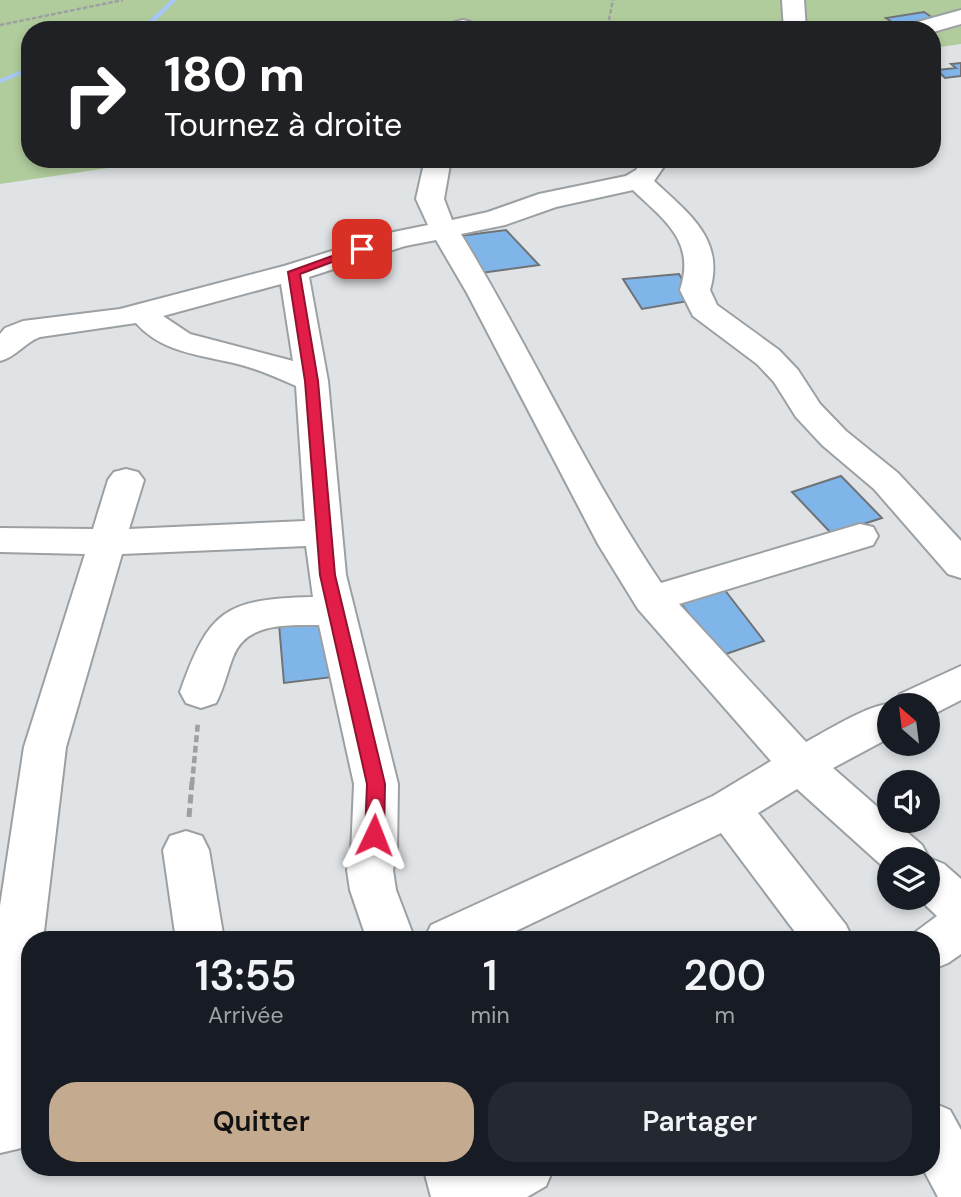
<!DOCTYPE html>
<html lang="fr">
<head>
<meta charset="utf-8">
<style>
  body { margin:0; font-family:"DM Sans",sans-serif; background:#242831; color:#f1f3f6; height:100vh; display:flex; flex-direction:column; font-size:26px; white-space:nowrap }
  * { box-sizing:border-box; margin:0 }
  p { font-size:23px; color:#9ea1a6 }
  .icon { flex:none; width:38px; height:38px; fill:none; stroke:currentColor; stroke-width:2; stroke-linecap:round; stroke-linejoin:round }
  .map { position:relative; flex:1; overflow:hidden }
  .sheet { position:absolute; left:21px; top:931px; width:919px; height:245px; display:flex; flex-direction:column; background:#171b24; border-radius:28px; box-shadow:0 4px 10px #0003 }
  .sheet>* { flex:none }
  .banner { position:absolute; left:21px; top:21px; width:920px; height:147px; border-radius:28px; box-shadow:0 4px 10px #0003; background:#202124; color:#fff; overflow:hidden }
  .needle { width:46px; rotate:332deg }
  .fabs { position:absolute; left:877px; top:693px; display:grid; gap:14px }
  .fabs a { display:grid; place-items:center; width:63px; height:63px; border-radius:50%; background:#171b24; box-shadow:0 4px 10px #0003; font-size:35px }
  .pin { position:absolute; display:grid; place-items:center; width:60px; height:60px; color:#fff; margin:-30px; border-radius:14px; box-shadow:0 4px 10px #0006 }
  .me { position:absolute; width:77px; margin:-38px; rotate:2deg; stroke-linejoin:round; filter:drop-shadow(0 0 5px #0008) }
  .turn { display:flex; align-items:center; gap:24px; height:147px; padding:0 28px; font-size:32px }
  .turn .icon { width:91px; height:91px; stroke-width:2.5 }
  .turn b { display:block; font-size:49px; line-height:60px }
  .eta { display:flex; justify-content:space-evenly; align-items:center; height:119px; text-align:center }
  .eta b { font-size:42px; font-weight:600; line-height:49px }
  .action { display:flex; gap:14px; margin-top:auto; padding:14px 28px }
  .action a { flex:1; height:80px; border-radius:28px; background:#c4aa8f; color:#111; font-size:28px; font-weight:600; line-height:80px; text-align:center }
  .action a+a { background:#242831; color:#f1f3f6 }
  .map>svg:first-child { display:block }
</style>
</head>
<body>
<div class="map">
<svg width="961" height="1197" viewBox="0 0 961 1197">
  <rect width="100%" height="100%" fill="#dfe3e6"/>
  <path fill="#b0cc9c" d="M0,0h961v44l-28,4v-18h-903v129h139l-169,25z"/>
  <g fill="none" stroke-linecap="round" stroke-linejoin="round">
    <path fill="#a7c7f6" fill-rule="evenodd" d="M171,0h6l-31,30h-7z
      M30,67v4l-30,12v-4z"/>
  </g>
  <path fill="#80b5ea" stroke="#707376" stroke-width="2" d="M924,12l15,10 -35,8 -18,-12z
    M961,63v13l-16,2 -8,-8 19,-2 -5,-4z
    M506,230l33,35 -65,9 -23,-37z
    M679,274l15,26 -52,9 -19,-30z
    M841,476l41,42 -50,16 -40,-42z
    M724,589l40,52 -44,15 -39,-53z
    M333,618l8,58 -57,7 -5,-59z"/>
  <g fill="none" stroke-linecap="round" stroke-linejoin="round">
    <g stroke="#9ca0a3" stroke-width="4">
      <path id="street" d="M782,0h22l2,30h-22z
        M961,10v14l-28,8v-2h-29l3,-5z
        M463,20l8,2 6,8h-23l-2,-3 3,-5z
        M425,159h26l-7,40 8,21 36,-8 51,-18 87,-18 10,-6 7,-11h26l-15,22c34,32 71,58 56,109l7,15 62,45 19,20 22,34 26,27 52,42 63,68v37l-13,-4 -74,-85 -52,-44 -26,-28 -22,-35 -17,-18 -64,-48 -13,-26c16,-49 -15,-69 -47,-100l-77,17 -51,18 -44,9c70,115 125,238 200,349l199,-59 13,3 5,9 -5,9 -194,59 127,138c17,-9 71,-43 88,-37l6,-11 61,-28v34l-33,17v-12h-39v33l-56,30 56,49v4h5l28,24 7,13 15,6 17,15v75l-13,9 -17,7v-30h-20l3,-7 23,-17 -19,-18h10v-39h-39v13l-92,-83 -39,24 88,112 7,15h-52l-80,-107 -224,107h-73l7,-15 282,-129 58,-35 -133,-152 -40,-65 -131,-251 -31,-53 -31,6 -96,31 19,104 18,194 52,209 -1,70 -4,16 3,20 19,50h-48l-17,-50 -3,-20 4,-16 3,-70 -35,-159c-31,0 -73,-3 -86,32 -6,15 -9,31 -17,46l-15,5 -15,-5 -6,-11c29,-82 45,-93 133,-95l-7,-51 -184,8 -56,193 -23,193h-13c0,44 8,116 -9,156l9,-2v52l-30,7v-247l24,-159 61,-193 -85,-2v-24l93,1 15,-49 6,-8 12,-3 12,3 6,8 -15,49 176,-8 -9,-135c-16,-7 -33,-15 -51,-20 -38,-11 -81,-11 -109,-43l-96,14c-16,6 -24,20 -40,24v-27l5,-6 18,-7 97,-12 164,-43 105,-33 39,-8 -12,-26zM281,284l12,77 -103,-27 -27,-18z
        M186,831l16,5 7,14 15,90h-48l-13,-90 7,-14z
        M931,1102l19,8 11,20v67h-23l-16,-30h9z
        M423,1167h131l-8,19 -19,11h-96z"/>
    </g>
    <path stroke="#9da0a2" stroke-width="2.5" stroke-dasharray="4.5 2" stroke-linecap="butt" d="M609,20l4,-20
      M0,25l123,-25"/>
    <path stroke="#9da0a2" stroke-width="4.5" stroke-dasharray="7 3.5" stroke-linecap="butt" d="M192,784l6,-62"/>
    <path stroke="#9da0a2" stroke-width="5" stroke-dasharray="9 4.5" stroke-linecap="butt" d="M189,817l3,-35"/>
    <use href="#street" fill="#fff" fill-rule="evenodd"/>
  </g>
  <path fill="#e11d48" stroke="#92132f" stroke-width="2" d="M357,247l10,2 -67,25 18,107 17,194 50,209 -1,51 -3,5 -7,3 -6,-3 -3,-5 2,-51 -47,-209 -15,-194 -17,-109z"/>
</svg>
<div class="fabs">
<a><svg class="needle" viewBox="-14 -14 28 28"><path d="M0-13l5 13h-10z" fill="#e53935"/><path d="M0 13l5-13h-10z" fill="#9ea1a6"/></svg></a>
<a><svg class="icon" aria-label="sound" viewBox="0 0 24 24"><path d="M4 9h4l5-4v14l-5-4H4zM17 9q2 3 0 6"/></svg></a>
<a><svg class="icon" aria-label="layers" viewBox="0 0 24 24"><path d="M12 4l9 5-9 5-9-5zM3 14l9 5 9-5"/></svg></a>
</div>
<div class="pin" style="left:362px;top:249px;background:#d93025"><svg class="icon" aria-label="arrive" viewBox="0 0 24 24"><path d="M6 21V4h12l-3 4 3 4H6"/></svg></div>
<svg class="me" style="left:374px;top:835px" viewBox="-20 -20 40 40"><path d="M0-17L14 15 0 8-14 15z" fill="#e11d48" stroke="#fff" stroke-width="4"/></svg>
<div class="banner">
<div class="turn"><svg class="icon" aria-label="right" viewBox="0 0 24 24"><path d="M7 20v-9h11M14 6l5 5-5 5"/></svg><div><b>180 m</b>Tournez à droite</div></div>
</div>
<section class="sheet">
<div class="eta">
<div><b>13:55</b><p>Arrivée</p></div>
<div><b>1</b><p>min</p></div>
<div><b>200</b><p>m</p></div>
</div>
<div class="action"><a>Quitter</a><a>Partager</a></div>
</section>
</div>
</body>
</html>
